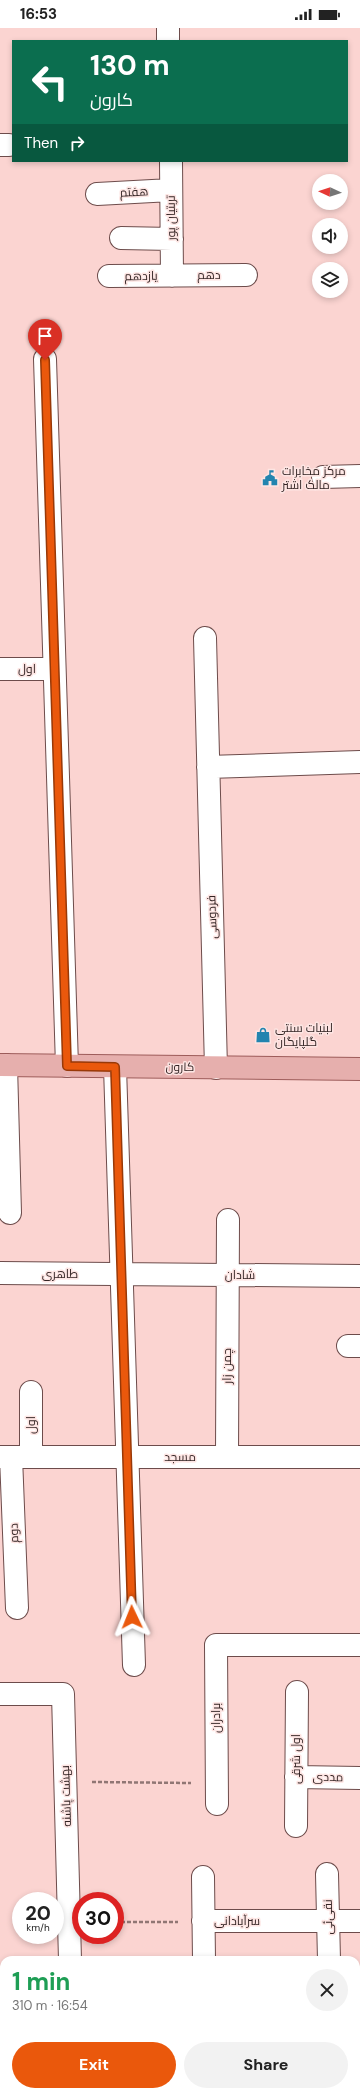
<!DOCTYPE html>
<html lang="en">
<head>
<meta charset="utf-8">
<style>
  body { margin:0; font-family:"DM Sans",Cairo,sans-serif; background:#f2f2f2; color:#222; height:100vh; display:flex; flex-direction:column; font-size:15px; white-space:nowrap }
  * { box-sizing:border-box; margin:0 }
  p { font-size:13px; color:#767676 }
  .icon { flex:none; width:22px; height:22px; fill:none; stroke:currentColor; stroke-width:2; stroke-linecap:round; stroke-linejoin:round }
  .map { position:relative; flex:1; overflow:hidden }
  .side { position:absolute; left:0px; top:1928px; width:360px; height:140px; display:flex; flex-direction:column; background:#fff; border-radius:12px 12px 0 0; box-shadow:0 2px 6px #0003 }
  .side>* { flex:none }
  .top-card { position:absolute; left:12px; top:12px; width:336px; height:122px; border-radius:0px; box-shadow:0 2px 6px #0003; background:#0b6e4f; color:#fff; overflow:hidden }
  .needle { width:26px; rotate:273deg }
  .buttons { position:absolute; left:312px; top:146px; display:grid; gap:8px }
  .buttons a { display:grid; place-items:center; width:36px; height:36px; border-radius:50%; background:#fff; box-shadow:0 2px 6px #0003; font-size:20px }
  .speed { position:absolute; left:12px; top:1864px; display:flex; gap:8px; font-size:20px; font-weight:700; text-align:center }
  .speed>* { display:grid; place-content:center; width:52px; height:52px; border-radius:50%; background:#fff; box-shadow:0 2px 6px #0003; line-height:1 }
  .speed small { font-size:10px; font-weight:400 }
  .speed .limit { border:6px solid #d22; background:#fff; color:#111 }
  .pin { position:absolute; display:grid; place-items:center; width:34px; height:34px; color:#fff; margin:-41px -17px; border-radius:50% 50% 50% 0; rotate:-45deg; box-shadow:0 0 4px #0007 }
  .pin .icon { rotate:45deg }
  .me { position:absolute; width:44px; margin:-22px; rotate:358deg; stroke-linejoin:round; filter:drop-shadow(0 0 3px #0008) }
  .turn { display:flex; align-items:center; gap:14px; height:84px; padding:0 12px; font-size:18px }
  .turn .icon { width:52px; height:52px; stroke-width:2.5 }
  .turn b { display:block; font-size:28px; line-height:34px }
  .then { display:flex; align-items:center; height:38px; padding:0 12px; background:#0003; gap:8px; font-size:15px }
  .round { display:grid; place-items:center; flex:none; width:42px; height:42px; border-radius:21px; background:#f2f2f2 }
  .head { display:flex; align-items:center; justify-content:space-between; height:68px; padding:0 12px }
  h1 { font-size:24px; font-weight:700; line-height:30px; color:#1e9e55 }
  .action { display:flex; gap:8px; margin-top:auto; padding:8px 12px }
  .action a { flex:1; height:46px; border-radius:24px; background:#ea580c; color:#fff; font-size:16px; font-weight:700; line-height:46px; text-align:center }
  .action a+a { background:#f2f2f2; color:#222 }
  .status { display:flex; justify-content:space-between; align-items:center; height:28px; padding:0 20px; background:#fff; direction:ltr }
  .status svg { height:11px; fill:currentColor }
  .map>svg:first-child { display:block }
</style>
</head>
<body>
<div class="status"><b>16:53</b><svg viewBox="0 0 49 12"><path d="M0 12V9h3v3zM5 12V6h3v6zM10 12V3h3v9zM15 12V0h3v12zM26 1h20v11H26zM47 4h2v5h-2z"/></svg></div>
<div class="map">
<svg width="360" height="2068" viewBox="0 0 360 2068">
  <rect width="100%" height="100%" fill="#fbd4d1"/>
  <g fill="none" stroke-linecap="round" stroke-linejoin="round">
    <g stroke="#6d4c4b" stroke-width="24">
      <path id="minor" d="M168,0v13
        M0,117h9
        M171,133l1,115
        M97,166l74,-4
        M121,210l51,1
        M109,248l137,-1
        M45,331l22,707
        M323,449l37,-1
        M205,610l11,430
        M0,641h54
        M208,739l152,-5
        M6,1037l4,148
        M115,1039l19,598
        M0,1245l360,3
        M348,1318h12
        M31,1364v65
        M0,1429h360
        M11,1429l6,151
        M227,1429l1,-237
        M0,1666h63l7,266
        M296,1749l64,1
        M217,1776l-1,-159h144
        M296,1798l1,-134
        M327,1846l2,86
        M203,1849l1,83
        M203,1893h157
        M73,2064v4
        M206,2064v4
        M332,2064v4"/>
    </g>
    <g stroke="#9d5c5a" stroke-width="24">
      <path id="major" d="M0,1037l360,4"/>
    </g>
    <path stroke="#907674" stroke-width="2.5" stroke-dasharray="4 2" stroke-linecap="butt" d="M92,1754l99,1
      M115,1894h63"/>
    <use href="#minor" stroke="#fff" stroke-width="22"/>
    <use href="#major" stroke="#e6afad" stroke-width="22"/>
  </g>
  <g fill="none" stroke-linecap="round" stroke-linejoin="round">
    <g stroke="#983908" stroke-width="10">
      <path id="route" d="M45,332l22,706 48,1 17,550"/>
    </g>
    <use href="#route" stroke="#ea580c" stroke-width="7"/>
  </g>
  <defs>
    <g id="civic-bare" transform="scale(1.2)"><path d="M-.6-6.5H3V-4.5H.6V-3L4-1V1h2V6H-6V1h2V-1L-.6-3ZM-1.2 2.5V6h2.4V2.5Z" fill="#2284af" stroke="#fde5e3" stroke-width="2.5" paint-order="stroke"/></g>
    <g id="shop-bare" transform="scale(1.2)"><path d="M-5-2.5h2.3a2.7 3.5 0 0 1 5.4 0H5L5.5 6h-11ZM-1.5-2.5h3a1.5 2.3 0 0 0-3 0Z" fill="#2284af" stroke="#fde5e3" stroke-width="2.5" paint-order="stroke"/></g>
  </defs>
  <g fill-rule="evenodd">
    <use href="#civic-bare" x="270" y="450"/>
    <use href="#shop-bare" x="263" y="1007"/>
  </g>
  <g text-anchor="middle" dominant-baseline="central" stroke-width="3" stroke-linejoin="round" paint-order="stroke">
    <g font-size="12" fill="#342525" stroke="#fde5e3">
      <text transform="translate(134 164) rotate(-3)">هفتم</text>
      <text transform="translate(171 190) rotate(-91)">تربتیان پور</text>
      <text x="209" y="247">دهم</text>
      <text transform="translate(141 248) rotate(-1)">یازدهم</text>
      <text x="27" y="641">اول</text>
      <text transform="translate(212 889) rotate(-92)">فردوسی</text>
      <text transform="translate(180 1039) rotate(1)">کارون</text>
      <text x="60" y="1246">طاهری</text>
      <text x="240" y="1247">شادان</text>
      <text transform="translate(227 1338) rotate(-90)">چمن زار</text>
      <text transform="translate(31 1397) rotate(-90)">اول</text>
      <text x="180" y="1429">مسجد</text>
      <text transform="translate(14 1505) rotate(-92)">دوم</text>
      <text transform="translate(216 1690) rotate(-90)">برادران</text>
      <text transform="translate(296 1731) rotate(-90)">اول شرقی</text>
      <text transform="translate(328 1749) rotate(1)">مددی</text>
      <text transform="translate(66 1768) rotate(-92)">بهشت پاشنه</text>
      <text transform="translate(328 1889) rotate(-91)">نقی‌ئی</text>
      <text x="237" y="1893">سرآبادانی</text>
    </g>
    <g font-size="12" fill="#342525" stroke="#fde5e3" text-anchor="start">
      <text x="282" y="443">مرکز مخابرات<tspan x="282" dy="14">مالک اشتر</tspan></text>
      <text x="275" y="1000">لبنیات سنتی<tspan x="275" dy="14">گلپایگان</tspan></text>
    </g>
  </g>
</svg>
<div class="buttons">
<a><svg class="needle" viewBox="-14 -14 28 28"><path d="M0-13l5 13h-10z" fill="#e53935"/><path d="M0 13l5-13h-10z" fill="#767676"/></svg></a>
<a><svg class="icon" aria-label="sound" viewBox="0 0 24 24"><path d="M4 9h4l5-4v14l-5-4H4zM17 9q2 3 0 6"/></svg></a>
<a><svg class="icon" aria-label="layers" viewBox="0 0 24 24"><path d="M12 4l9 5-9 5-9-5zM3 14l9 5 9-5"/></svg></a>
</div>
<div class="speed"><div>20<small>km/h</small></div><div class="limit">30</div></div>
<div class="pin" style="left:45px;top:332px;background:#d93025"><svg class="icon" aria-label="arrive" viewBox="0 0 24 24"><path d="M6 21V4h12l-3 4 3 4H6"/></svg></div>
<svg class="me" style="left:132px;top:1589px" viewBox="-20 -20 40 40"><path d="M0-17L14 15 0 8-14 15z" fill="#ea580c" stroke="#fff" stroke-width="4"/></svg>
<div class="top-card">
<div class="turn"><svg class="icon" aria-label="left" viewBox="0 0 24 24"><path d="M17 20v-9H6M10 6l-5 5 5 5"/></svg><div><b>130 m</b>کارون</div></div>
<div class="then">Then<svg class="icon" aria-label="right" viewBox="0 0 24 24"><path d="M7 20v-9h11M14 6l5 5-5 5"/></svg></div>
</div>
<section class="side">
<div class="head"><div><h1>1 min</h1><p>310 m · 16:54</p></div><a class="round"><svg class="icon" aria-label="close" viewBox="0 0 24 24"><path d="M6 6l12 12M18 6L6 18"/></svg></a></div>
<div class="action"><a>Exit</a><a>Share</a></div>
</section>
</div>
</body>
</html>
